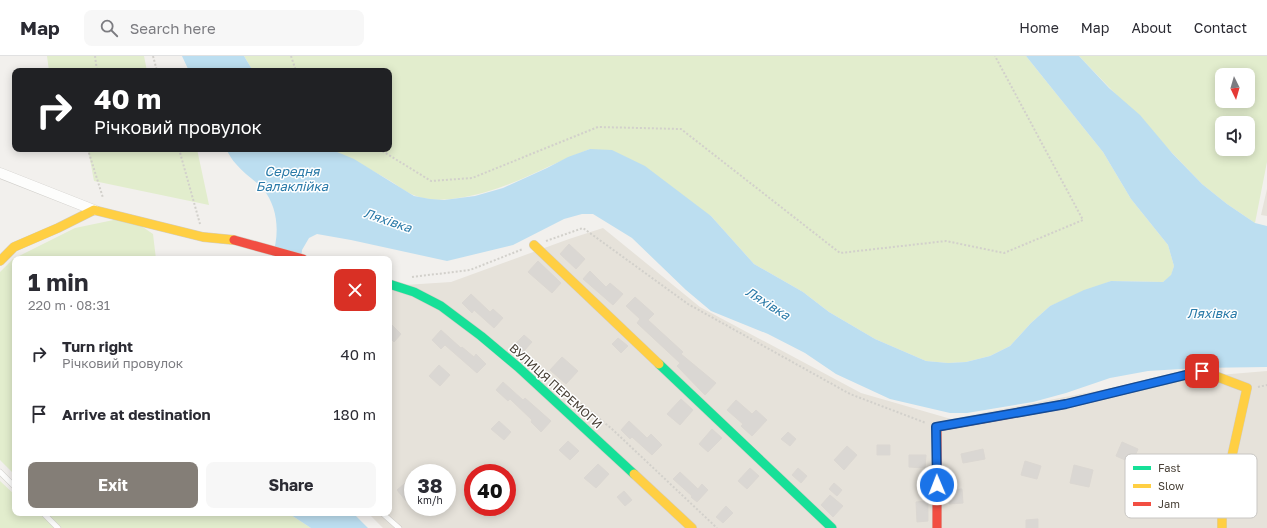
<!DOCTYPE html>
<html lang="en">
<head>
<meta charset="utf-8">
<style>
  body { margin:0; font-family:"Golos Text",sans-serif; background:#f7f7f7; color:#2b2b33; height:100vh; display:flex; flex-direction:column; font-size:15px; white-space:nowrap }
  * { box-sizing:border-box; margin:0 }
  p { font-size:13px; color:#7c7c81 }
  .icon { flex:none; width:22px; height:22px; fill:none; stroke:currentColor; stroke-width:2; stroke-linecap:round; stroke-linejoin:round }
  .map { position:relative; flex:1; overflow:hidden }
  .panel { position:absolute; left:12px; top:200px; width:380px; height:260px; display:flex; flex-direction:column; background:#fff; border-radius:8px; box-shadow:0 2px 10px #0003 }
  .panel>* { flex:none }
  .banner { position:absolute; left:12px; top:12px; width:380px; height:84px; border-radius:8px; box-shadow:0 2px 10px #0003; background:#202124; color:#fff; overflow:hidden }
  .needle { width:26px; rotate:175deg }
  .buttons { position:absolute; left:1215px; top:12px; display:grid; gap:8px }
  .buttons a { display:grid; place-items:center; width:40px; height:40px; border-radius:8px; background:#fff; box-shadow:0 2px 10px #0003; font-size:20px }
  .speed { position:absolute; left:404px; top:408px; display:flex; gap:8px; font-size:20px; font-weight:700; text-align:center }
  .speed>* { display:grid; place-content:center; width:52px; height:52px; border-radius:50%; background:#fff; box-shadow:0 2px 10px #0003; line-height:1 }
  .speed small { font-size:10px; font-weight:400 }
  .speed .limit { border:6px solid #d22; background:#fff; color:#111 }
  .pin { position:absolute; display:grid; place-items:center; width:34px; height:34px; color:#fff; margin:-17px; border-radius:8px; box-shadow:0 2px 6px #0006 }
  .me { position:absolute; width:44px; margin:-22px; rotate:359deg; stroke-linejoin:round; filter:drop-shadow(0 0 3px #0008) }
  .turn { display:flex; align-items:center; gap:14px; height:84px; padding:0 16px; font-size:18px }
  .turn .icon { width:52px; height:52px; stroke-width:2.5 }
  .turn b { display:block; font-size:28px; line-height:34px }
  .round { display:grid; place-items:center; flex:none; width:42px; height:42px; border-radius:8px; background:#f7f7f7 }
  .overview { display:flex; align-items:center; justify-content:space-between; height:68px; padding:0 16px }
  h1 { font-size:24px; font-weight:700; line-height:30px }
  .action { display:flex; gap:8px; margin-top:auto; padding:8px 16px }
  .action a { flex:1; height:46px; border-radius:8px; background:#847e77; color:#fff; font-size:16px; font-weight:700; line-height:46px; text-align:center }
  .action a+a { background:#f7f7f7; color:#2b2b33 }
  ul { padding:0; list-style:none }
  li { display:flex; align-items:center; gap:12px; height:60px; padding:0 16px }
  li div { flex:1 }
  li b { display:block; font-size:15px }
  li em { font-style:normal }
  header { display:flex; align-items:center; gap:24px; box-sizing:border-box; height:56px; padding:0 20px; background:#fff; border-bottom:1px solid #e1e1e2 }
  header strong { font-size:19px }
  nav { display:flex; gap:22px; margin-inline-start:auto; font-size:14px }
  .search { width:280px; height:36px; background:#f7f7f7; display:flex; align-items:center; gap:10px; box-sizing:border-box; padding:0 14px; border-radius:8px; color:#7c7c81; font-size:15px }
  .map>svg:first-child { display:block }
</style>
</head>
<body>
<header>
<strong>Map</strong>
<div class="search"><svg class="icon" aria-label="search" viewBox="0 0 24 24"><circle cx="10" cy="10" r="6"/><path d="M15 15l6 6"/></svg>Search here</div>
<nav><a>Home</a><a>Map</a><a>About</a><a>Contact</a></nav>
</header>
<div class="map">
<svg width="1267" height="472" viewBox="0 0 1267 472">
  <rect width="100%" height="100%" fill="#f2f0ed"/>
  <path fill="#e6e2da" fill-rule="evenodd" d="M1267,133v27l-6,-1z
    M603,172l97,79 161,86 90,26 196,-38 120,-10v157h-884l-15,-15h21v-227l62,-4 118,-43zM413,417h34v34h-34zM473,417h34v34h-34z"/>
  <path fill="#e2edcd" fill-rule="evenodd" d="M47,0h97l3,15h-98z
    M244,0h782l77,96 28,47 37,46 6,21 -3,10 -8,6 -52,-1 -61,25 -19,17 -21,23 -20,10 -24,6 -18,1 -22,-2 -51,-22 -46,-27 -26,-20 -49,-28 -43,-48 -121,-67c-46,17 -82,42 -132,49 -14,2 -28,3 -42,-2 -10,-3 -20,-12 -29,-17 -19,-11 -37,-21 -57,-30h59v-78h-136z
    M1079,0h188v106l-12,61 -28,-19 -25,-20zM1222,19h26v26h-26zM1222,67h26v26h-26z
    M88,93h109l12,56 -115,-24z
    M128,161l25,17 3,25h-141v216l-15,-15v-188l13,-13 62,-31z
    M0,425l15,14v18h273l23,15h-311z"/>
  <path fill="#bcdef0" d="M182,0h62l9,15h-64z
    M1026,0h53l30,32 31,27 32,38 30,31 25,20 28,19 12,3v141l-70,1 -49,3 -38,7 -44,15 -33,9 -66,11h-17l-60,-14 -54,-25 -31,-21 -37,-19 -57,-23 -25,-21 -54,-52 -39,-24h-11l-18,5 -51,26 -66,16 -96,-21 -34,-6 -8,4 -7,12 -1,9h-30c9,-22 8,-51 -8,-70 -8,-9 -19,-15 -27,-25 -4,-4 -7,-10 -10,-15h104l24,10 60,37 16,3 14,1 31,-4 28,-8 44,-20 21,-11 22,-8 22,1 33,16 66,50 43,48 49,28 26,20 46,27 51,22 22,2 18,-1 24,-6 20,-10 21,-23 19,-17 34,-16 27,-9 52,1 8,-7 3,-9 -6,-21 -37,-46 -28,-47z
    M288,457h65l15,15h-57z"/>
  <path fill="#dad7d3" stroke="#dbd7d2" d="M569,188l16,15 -9,10 -16,-15z
    M538,205l23,22 -9,10 -24,-21z
    M590,215l16,16 4,-4 13,11 -10,11 -30,-26z
    M471,238l19,18 3,-3 10,9 -9,10 -20,-18 -2,3 -10,-10z
    M635,241l19,17 -6,6 35,32 -2,2 35,29 -11,12 -28,-29 3,-3 -43,-40 3,-4 -14,-13z
    M389,266l12,12 -7,8 -5,-5z
    M441,274l20,18 1,-1 12,10 2,-3 10,10 -9,9 -32,-28 -4,4 -9,-9z
    M524,279l8,7 -9,10 -8,-8z
    M618,282l10,8 -7,7 -9,-9z
    M562,301l16,14 -12,13 -16,-14z
    M439,309l11,10 -10,11 -11,-10z
    M503,326l20,18 2,-2 26,23 -10,11 -10,-10 1,-2 -22,-21 -2,2 -12,-11z
    M681,343l12,11 -13,15 -13,-11z
    M736,344l16,14 4,-4 11,10 -15,16 -11,-10 2,-2 -16,-14z
    M499,365l12,11 -7,8 -13,-11z
    M629,365l18,17 4,-4 11,11 -10,10 -20,-18 -2,2 -9,-9z
    M712,373l10,9 -14,14 -9,-8z
    M788,376l8,7 -6,7 -9,-7z
    M568,385l11,10 -9,9 -11,-10z
    M1122,386l16,7 -6,14 -16,-7z
    M877,389h13v10h-13z
    M847,390l10,9 -13,15 -10,-10z
    M983,393l2,10 -22,4 -2,-9z
    M909,399h17l-1,13 -16,-1z
    M1025,405l16,5 -4,13 -16,-4z
    M598,408l11,10 -13,14 -12,-10z
    M1074,409l19,5 -4,17 -19,-4z
    M750,412l9,8 -12,13 -9,-8z
    M798,412l9,8 -6,7 -9,-8z
    M680,416l18,17 4,-5 6,6 -11,12 -6,-5 1,-1 -19,-17z
    M410,423l3,4v13l-7,5 -9,-11z
    M834,427l8,7 -5,6 -8,-7z
    M962,433l1,14 -14,1 -1,-14z
    M624,435l8,9 -7,6 -8,-9z
    M830,439l13,11 -10,11 -12,-12z
    M928,445v20l-11,1 -1,-20z
    M726,450l7,7 -10,10 -7,-6z
    M1038,463v9h-12v-8z"/>
  <g fill="none" stroke-linecap="round" stroke-linejoin="round">
    <g stroke="#d0ceca" stroke-width="6">
      <path id="lane" d="M0,416l15,15
        M43,457l15,15
        M382,457l17,15"/>
    </g>
    <g stroke="#d0ceca" stroke-width="11">
      <path id="street" d="M0,117l94,37"/>
    </g>
    <g stroke="#d2cdc4" stroke-width="10">
      <path id="fast" d="M389,228l25,8 27,14 40,30 37,31 116,107
        M659,308l173,164"/>
    </g>
    <g stroke="#d2cdc4" stroke-width="10">
      <path id="slow" d="M534,189l125,119
        M0,205l14,-14 44,-19 36,-18 109,27 31,3
        M1136,331l66,-16 45,17 -25,113v27
        M634,418l58,54"/>
    </g>
    <g stroke="#d2cdc4" stroke-width="10">
      <path id="jam" d="M234,184l69,19
        M937,472v-101l129,-23 70,-17"/>
    </g>
    <path stroke="#d2d0cb" stroke-width="2" stroke-dasharray="2 2" stroke-linecap="butt" d="M95,0l2,15
      M153,0l4,15
      M291,0l5,15
      M90,93l-1,4 14,45
      M179,93l21,75
      M379,93l52,32 41,-3 126,-51 83,2 159,124 106,-12 58,12 79,-33 -88,-164
      M546,185l37,-13 105,76 162,90 76,29
      M412,221l58,-7 53,-21
      M559,330l53,43 105,99
      M1258,331l9,-2"/>
    <use href="#lane" stroke="#fdfdfc" stroke-width="5"/>
    <use href="#street" stroke="#fdfdfc" stroke-width="10"/>
    <use href="#fast" stroke="#16e098" stroke-width="9"/>
    <use href="#slow" stroke="#ffcf43" stroke-width="9"/>
    <use href="#jam" stroke="#f24e42" stroke-width="9"/>
  </g>
  <g fill="none" stroke-linecap="round" stroke-linejoin="round">
    <g stroke="#114b97" stroke-width="10">
      <path id="route" d="M937,429l-1,-58 130,-23 136,-33"/>
    </g>
    <use href="#route" stroke="#1a73e8" stroke-width="7"/>
  </g>
  <g text-anchor="middle" dominant-baseline="central" stroke-width="3" stroke-linejoin="round" paint-order="stroke">
    <g font-size="12" fill="#494137" stroke="#fff">
      <text transform="translate(556 330) rotate(42)">ВУЛИЦЯ ПЕРЕМОГИ</text>
    </g>
    <g font-size="13" font-style="italic" fill="#2a7aa8" stroke="#fff">
      <text x="292" y="115">Середня<tspan x="292" dy="15">Балаклійка</tspan></text>
      <text transform="translate(388 164) rotate(19)">Ляхівка</text>
      <text transform="translate(768 247) rotate(32)">Ляхівка</text>
      <text x="1212" y="257">Ляхівка</text>
    </g>
  </g>
  <rect x="1125" y="398" width="132" height="64" rx="6" fill="#fff" stroke="#c8c6c3" stroke-width="1"/>
  <rect x="1133" y="410" width="18" height="4" fill="#16e098"/>
  <rect x="1133" y="428" width="18" height="4" fill="#ffcf43"/>
  <rect x="1133" y="446" width="18" height="4" fill="#f24e42"/>
  <g font-size="11" fill="#494137">
    <text x="1158" y="416">Fast</text>
    <text x="1158" y="434">Slow</text>
    <text x="1158" y="452">Jam</text>
  </g>
</svg>
<div class="buttons">
<a><svg class="needle" viewBox="-14 -14 28 28"><path d="M0-13l5 13h-10z" fill="#e53935"/><path d="M0 13l5-13h-10z" fill="#7c7c81"/></svg></a>
<a><svg class="icon" aria-label="sound" viewBox="0 0 24 24"><path d="M4 9h4l5-4v14l-5-4H4zM17 9q2 3 0 6"/></svg></a>
</div>
<div class="speed"><div>38<small>km/h</small></div><div class="limit">40</div></div>
<div class="pin" style="left:1202px;top:315px;background:#d93025"><svg class="icon" aria-label="arrive" viewBox="0 0 24 24"><path d="M6 21V4h12l-3 4 3 4H6"/></svg></div>
<svg class="me" style="left:937px;top:429px" viewBox="-20 -20 40 40"><circle r="17" fill="#1a73e8" stroke="#fff" stroke-width="3"/><path d="M0-11L8 9 0 5-8 9z" fill="#fff"/></svg>
<div class="banner">
<div class="turn"><svg class="icon" aria-label="right" viewBox="0 0 24 24"><path d="M7 20v-9h11M14 6l5 5-5 5"/></svg><div><b>40 m</b>Річковий провулок</div></div>
</div>
<section class="panel">
<div class="overview"><div><h1>1 min</h1><p>220 m · 08:31</p></div><a class="round" style="background:#d93025;color:#fff"><svg class="icon" aria-label="close" viewBox="0 0 24 24"><path d="M6 6l12 12M18 6L6 18"/></svg></a></div>
<ul>
<li><svg class="icon" aria-label="right" viewBox="0 0 24 24"><path d="M7 20v-9h11M14 6l5 5-5 5"/></svg><div><b>Turn right</b><p>Річковий провулок</p></div><em>40 m</em></li>
<li><svg class="icon" aria-label="arrive" viewBox="0 0 24 24"><path d="M6 21V4h12l-3 4 3 4H6"/></svg><div><b>Arrive at destination</b></div><em>180 m</em></li>
</ul>
<div class="action"><a>Exit</a><a>Share</a></div>
</section>
</div>
</body>
</html>
